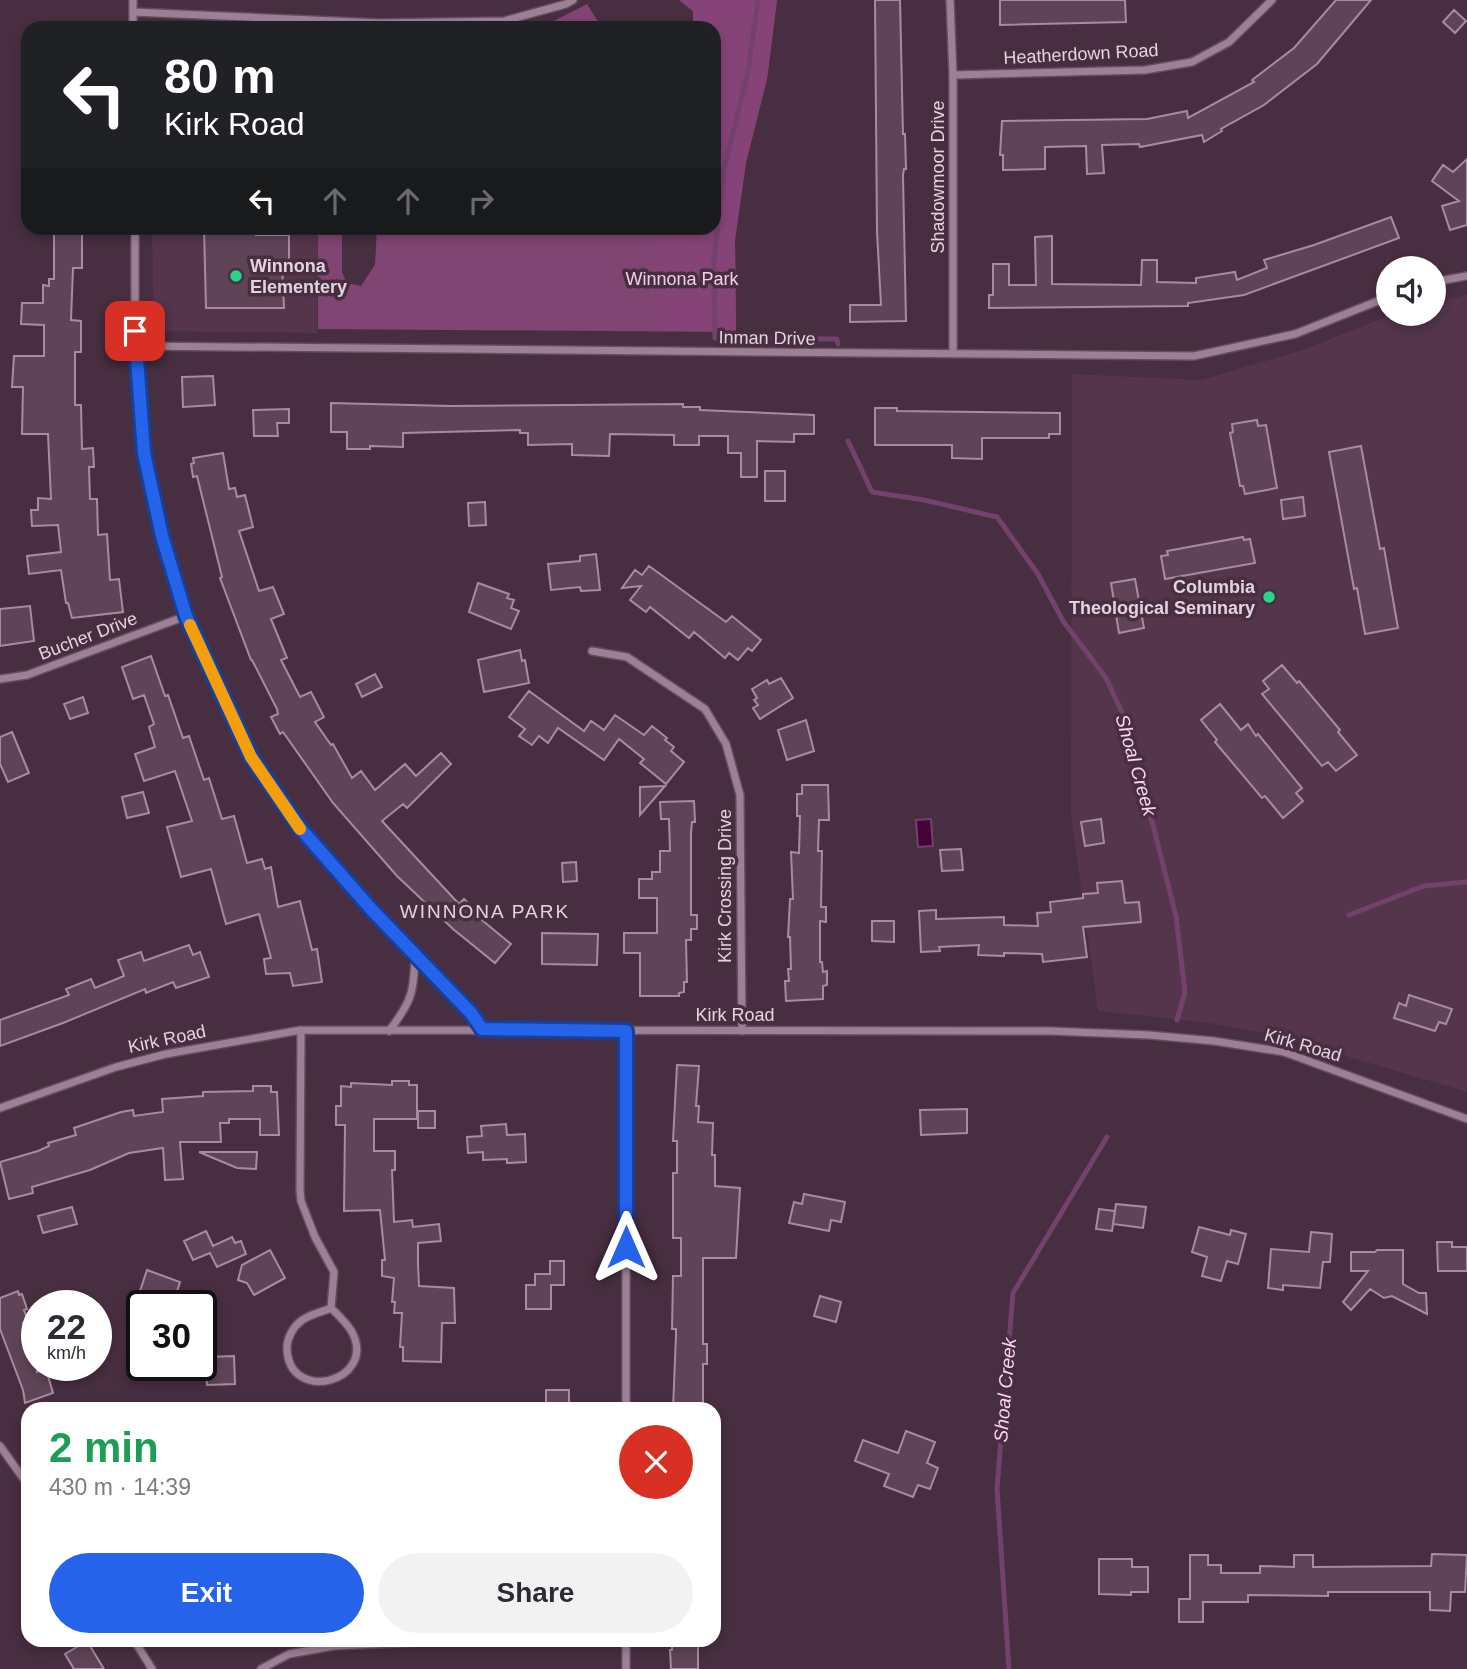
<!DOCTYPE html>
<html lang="en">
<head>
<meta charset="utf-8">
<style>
  body { margin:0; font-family:Arial,sans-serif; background:#f2f2f3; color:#2b2b33; height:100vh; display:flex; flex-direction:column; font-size:26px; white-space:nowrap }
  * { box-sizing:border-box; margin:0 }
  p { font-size:23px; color:#7c7c81 }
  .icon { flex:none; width:38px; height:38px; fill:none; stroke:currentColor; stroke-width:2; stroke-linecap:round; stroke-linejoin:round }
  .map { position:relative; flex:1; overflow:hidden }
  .panel { position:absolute; left:21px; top:1402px; width:700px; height:245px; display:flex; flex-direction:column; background:#fff; border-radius:21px; box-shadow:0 4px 10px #0003 }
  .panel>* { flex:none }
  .top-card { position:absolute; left:21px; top:21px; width:700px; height:214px; border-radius:21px; box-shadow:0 4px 10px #0003; background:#202124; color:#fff; overflow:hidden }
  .tools { position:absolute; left:1376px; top:256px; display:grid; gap:14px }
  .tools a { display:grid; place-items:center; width:70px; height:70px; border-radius:50%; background:#fff; box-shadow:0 4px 10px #0003; font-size:35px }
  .speed { position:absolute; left:21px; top:1290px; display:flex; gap:14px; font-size:35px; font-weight:700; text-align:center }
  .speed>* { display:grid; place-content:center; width:91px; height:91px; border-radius:50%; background:#fff; box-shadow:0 4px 10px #0003; line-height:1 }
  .speed small { font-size:18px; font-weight:400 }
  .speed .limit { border:4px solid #111; border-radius:10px; background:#fff; color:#111 }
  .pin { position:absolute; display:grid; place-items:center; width:60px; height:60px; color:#fff; margin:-30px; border-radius:14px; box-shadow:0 4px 10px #0006 }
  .me { position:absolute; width:77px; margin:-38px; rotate:0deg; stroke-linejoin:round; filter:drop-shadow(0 0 5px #0008) }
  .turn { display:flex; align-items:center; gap:24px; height:147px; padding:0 28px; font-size:32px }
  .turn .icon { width:91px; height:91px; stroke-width:2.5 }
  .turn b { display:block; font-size:49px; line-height:60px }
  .lanes { display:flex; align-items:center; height:66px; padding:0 28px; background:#0003; justify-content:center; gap:35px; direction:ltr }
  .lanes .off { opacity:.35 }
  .round { display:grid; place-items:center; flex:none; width:74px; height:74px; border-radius:37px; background:#f2f2f3 }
  .overview { display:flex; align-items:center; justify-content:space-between; height:119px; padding:0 28px }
  h1 { font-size:42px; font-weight:600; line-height:52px; color:#1e9e55 }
  .primary-button { display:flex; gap:14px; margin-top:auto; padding:14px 28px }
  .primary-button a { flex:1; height:80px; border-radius:42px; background:#2563eb; color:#fff; font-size:28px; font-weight:600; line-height:80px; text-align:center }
  .primary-button a+a { background:#f2f2f3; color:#2b2b33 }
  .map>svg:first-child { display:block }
</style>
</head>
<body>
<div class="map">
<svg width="1467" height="1669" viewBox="0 0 1467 1669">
  <rect width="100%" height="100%" fill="#472e40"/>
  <path fill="#54354c" d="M152,228h166l-1,105 -163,-2z
    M1467,295v797l-192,-57 -66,-12 -111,-12 -27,-197 1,-440 129,6 102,-30 93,-37h37v-11z"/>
  <path fill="#804573" d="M679,0h98l-10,79 -21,83 -11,78 1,92 -418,-3v-101h24v44l5,11 14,3 14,-21 2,-37h337v-200h-21v-17z
    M587,4l15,24h-73l21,-5z"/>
  <path fill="#864377" d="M679,0h98l-10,79 -21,83 -11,78 1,92 -79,-2 -3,-102h60v-200h-21v-17z"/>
  <path fill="#45033b" stroke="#74416c" stroke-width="2" d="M931,819l2,27 -15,1 -2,-27z"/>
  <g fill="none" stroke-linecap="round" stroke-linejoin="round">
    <path stroke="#74416c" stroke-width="5" d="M758,0l-10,72 -24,97 -10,90 1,79 122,1 1,5
      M848,441l24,51 52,8 73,17 41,57 25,47 43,57 21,45 49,193 9,76 -8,28
      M1349,915l75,-29 43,-4
      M1009,1669l-12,-181 16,-195 94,-156"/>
  </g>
  <path fill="#5f4458" stroke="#a98ba1" stroke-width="2" d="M875,0h25l3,134h2l1,35h-2l-1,6 3,146 -56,1v-17h31l-4,-73z
    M1000,0h125l1,22 -126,3z
    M1336,0h35l-54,64 -53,41 -43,24 1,2 -18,11 -2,-7 -62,12 -1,-3 -37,1 2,28 -17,1 -1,-28 -41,1v22l-42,1v-15h-3l2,-34 145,-2 40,-8 1,7 66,-36 -2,-2 42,-32z
    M1454,10l12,11 -11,12 -12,-11z
    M1467,159v66l-17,5 -8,-24 17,-5 -27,-20 11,-16 10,7z
    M1391,217l8,21 -155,57 -56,8v3l-199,2v-13h4v-31h16v21h27l-1,-48 17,-1v48l89,1 1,-25h15v22l39,1v-5l39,-6 2,8 30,-12 -3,-8 50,-15z
    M204,228h52v7h33v29h-7l2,44h-78z
    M54,232h28v36h-9l-2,52 10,1v31h-6v53h6l1,44 11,-1 1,19h-5l1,32h7l1,36 9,-1 3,46 9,-1 4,33 -51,6 -4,-15h-2l-5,-33 -32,4 -2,-18 34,-4 -3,-27 -26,1 -1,-16h7v-12l13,1 -3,-65h-26l1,-47h-11l2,-31h30v-31l-23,-1 1,-21h21v-18l6,1v-7h5z
    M213,376l2,29 -32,2 -1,-30z
    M331,403l119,3 233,-2v3h17v3l114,5v19h-20v8l-37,-1v36h-16v-24h-13v-17h-29v9h-25v-10l-64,-1 -1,22 -37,-1v-11l-44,1v-12h-8v-3l-117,3v14l-33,-1v3h-23v-17h-16z
    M875,408h22v3l163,2v21h-11v4h-67v21l-30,-1v-13h-77z
    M289,409v14h-12l1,13h-24l-1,-26z
    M1257,420l1,6 8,-1 11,63 -32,6 -2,-8h-3l-10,-53 3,-1 -1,-8z
    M1361,446l19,103 4,-1 14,80 -33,6 -8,-46 -3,1 -25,-137z
    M223,453l6,36 6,-1 2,9 8,-2 8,32 -14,4 20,60 14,-4 11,27 -13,5 16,39 -6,2 19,37 11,-5 13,25 -9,5 16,23 2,-1 19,34 9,-7 14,19 30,-26 11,12 25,-23 10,11 -44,44 -4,-4 -21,17 77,83 5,-5 9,9 -2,3 40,33 -16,19 -42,-34 -56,-53 -64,-73 -50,-71 -3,2 -9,-17 7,-3 -1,-5 -25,-49h-1l-31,-82 2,-1 -25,-101 -4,1 -2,-13 3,-1 -1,-5z
    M765,471h20v30h-20z
    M1303,497l2,19 -22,3 -2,-19z
    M485,502l1,23 -17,1 -1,-23z
    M1243,537l1,3 6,-1 5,24 -90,16 -4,-23 7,-1 -1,-4z
    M596,554l4,36 -19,1 -1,-4 -29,3 -3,-26 32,-3v-5z
    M649,566l77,56 6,-6 29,24 -9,11 -4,-3 -10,12 -9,-7 -4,5 -31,-26 -5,6 -39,-31 -4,5 -16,-12 11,-14 -19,2 13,-18 7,5z
    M1135,579l9,49 -25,5 -8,-50z
    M478,583l31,11 -2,4 7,2 -3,8 8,3 -8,18 -42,-17z
    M30,606l4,35 -34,5v-37z
    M520,650l2,11 3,-1 4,23 -45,9 -6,-32z
    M151,656l14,40 3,-1 15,43 6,-2 15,44 5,-2 13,41 12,-3 13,47 15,-4 3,10 6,-2 7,40 22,-6 12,49 5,-1 5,33 -29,4 -3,-13 -24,1 -2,-15 7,-1 -12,-44 -33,10 -15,-55 -30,8 -14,-50 25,-6 -17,-50 -31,10 -9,-27 20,-7 -6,-20 5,-3 -10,-29 -11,4 -11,-32z
    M1282,665l15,18 2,-2 41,49 -2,2 19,23 -21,16 -8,-9 -6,4 -60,-72 7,-5 -6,-8z
    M375,674l7,13 -20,10 -6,-13z
    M781,678l12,20 -33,21 -7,-11 5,-3 -4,-5 3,-2 -5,-9 15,-9 2,4z
    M529,691l55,40 7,-10 13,9 11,-15 29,20 8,-9 15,12 -2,2 9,7 -3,4 13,11 -18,22 -26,-21 4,-4 -25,-20 -15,21 -46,-32 -10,15 -9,-7 -7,9 -13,-9 6,-7 -16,-12z
    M83,697l5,16 -18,6 -6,-15z
    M1220,704l21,26 7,-6 8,12 2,-2 44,54 -6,5 7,8 -20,17 -18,-22 -3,2 -47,-56 2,-2 -16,-20z
    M806,720l8,31 -27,9 -9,-30z
    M12,732l17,41 -21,9 -8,-18v-27z
    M802,785h26l1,35h-10l-1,31h4l-1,56h5v15l-6,-1v41h2l1,10 4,-1v14l-4,1v13l-37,2 -1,-20h4l-1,-12h3l-1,-32h-2l2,-38h3l-2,-47 8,1 1,-37h-3v-22h5z
    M665,786l-25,29v-28z
    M143,792l6,21 -22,5 -5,-21z
    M694,801l1,21h-3l-1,11v82h6v14h-6v11h-5l1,42h-3v10l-5,1v3h-39v-43h-16v-20h33v-35h-18v-19h13v-7h8v-21h10l-1,-32h-8l-1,-17z
    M1101,819l3,24 -19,3 -4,-24z
    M961,849l2,21 -21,1 -2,-21z
    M576,862l1,19 -14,1 -1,-19z
    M1122,881l3,22 14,-1 2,20 -58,5 4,30 -44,5 -1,-8 -38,-1v3l-26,-1 1,-10 -40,2 1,4 -19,1 -2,-41 17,-1v9l68,-2v8l34,1 -1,-13 14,-1 -1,-10 33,-4v-4l15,-1 -1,-10z
    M872,921h22v21l-22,-1z
    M542,933l56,1 -1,31 -55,-1z
    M189,945l4,10 7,-3 9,25 -33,11 -3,-6 -27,11 -1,-4 -82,34 -63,23v-26l69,-25 -3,-6 25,-10 4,9 29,-12 -6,-16 23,-8 3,9z
    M1409,995l43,14 -6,15 -7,-2 -4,9 -41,-13 5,-15 7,3z
    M677,1065l22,1 -3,40h3l-1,16 15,1 -1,32h3v31l25,2 -4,70h-33v86h4v20h-4v45h-30l3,-74v-6h-4l1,-53h8v-38h-8v-65h4v-32h-4z
    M392,1081h17v4h8v34h-43v32h21v19h-3l2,52 18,-2 1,7 26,-3 2,17 -23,2v21l1,22 35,2 1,35h-13l-1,39 -38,-1v-14h-3l2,-34h-8l1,-11h-3l2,-24 -12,-2v-16h3l-5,-50 -36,1 1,-86h-9v-19h5v-20l10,1v-4l41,2z
    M253,1086h18v6h6l2,43h-19v-16h-31v4h-9l1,19h-41l3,37 -18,1 -2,-32 -34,5 -39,17 -58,17 1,6 -24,6 -9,-37 38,-11 11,-5 -1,-3 28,-8 -2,-7 47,-16 12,-2 1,6 29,-4 -1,-13 41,-3v-4l50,-1z
    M967,1109v24l-46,2 -1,-25z
    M418,1111h17v17h-17z
    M506,1124l1,11 18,-1 1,28 -19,1v-4l-24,1v-8l-15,1 -1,-16 15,-1 -1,-10z
    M199,1152h58l-1,17 -19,-1z
    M804,1194l41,8 -4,20 -10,-2 -2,11 -40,-8 5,-21 8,2z
    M1116,1204l30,3 -3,21 -30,-4z
    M72,1207l5,17 -34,9 -5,-17z
    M1099,1209l16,2 -3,20 -16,-2z
    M1199,1227l31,8 1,-5 15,4 -8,30 -11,-3 -6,20 -19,-5 5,-19 -15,-5z
    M206,1231l7,15 19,-9 3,6 6,-2 5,13 -29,13 -7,-14 -17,7 -9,-19z
    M1311,1232l21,2 -2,28h-7l-3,26 -37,-3v5l-15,-2 3,-39 38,3z
    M1437,1242h15v5h15v24h-29z
    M270,1250l15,28 -31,17 -7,-12 -9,-3 4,-15z
    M1377,1250h26v34l16,9h7l1,21 -35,-18 -8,2 -14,-9 -19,21 -8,-8 25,-31h-17v-19h24z
    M550,1261h14v24h-13v24h-25v-24h9v-11h15z
    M147,1270l33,12 -6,19 -34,-10z
    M18,1291l1,4 3,-1 5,15 -3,1 4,11 -5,2 9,27 5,-2v24l9,-3 7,24 -28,10 -2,-13 -23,-61v-31z
    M820,1296l21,6 -5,20 -22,-6z
    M234,1356l1,28 -28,1 -2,-28z
    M546,1390h23v19h-23z
    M906,1431l29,11 -8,21 11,5 -8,21 -12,-4 -5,12 -29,-11 5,-12 -34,-13 8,-21 35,13z
    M1432,1554l35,1 -2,37h-14l-1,19 -20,-1v-18h-102v4l-80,-1v7h-45v20h-24v-23h11v-44h18v10h13v8h39v-7l34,1v-12h19v12l118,-1z
    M1099,1559h33v8h16v25h-17v3l-32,-1z
    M87,1641l17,28h-30l-9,-15z
    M672,1642h26v27h-27l-1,-19h2z"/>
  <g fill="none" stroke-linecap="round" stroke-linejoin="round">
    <g stroke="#634e5e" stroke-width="10">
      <path id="minor" d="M133,0v28
        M950,0l3,75v279
        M133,12l247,11 124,-2 62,-17 7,-4
        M953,75l192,-5 47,-8 37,-20 43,-42
        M135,228v118l9,107 18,83 24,80 65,141 49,71 72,82 99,103 11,16
        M1433,282l34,-6
        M135,346l1059,10 101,-22 93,-37
        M592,651l35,6 78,52 21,35 14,51 2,236
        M0,679l27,-4 159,-59
        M301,1030l-1,160 1,11 14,36 19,35 -3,36c-9,4 -21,6 -30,13 -8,6 -14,17 -14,27 1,57 91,34 65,-16 -5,-9 -14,-17 -21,-24
        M389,1031c23,-30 25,-39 26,-76
        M626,1031v378
        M0,1108l116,-41 50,-13 135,-24 750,1 98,4 65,6 70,11 183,67
        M0,1446l28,39
        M134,1640l18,29
        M261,1669l28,-15 45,-8 125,-6
        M626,1669v-29"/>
    </g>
    <use href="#minor" stroke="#9e8096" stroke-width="7"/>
  </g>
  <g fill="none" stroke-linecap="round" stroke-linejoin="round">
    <g stroke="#184099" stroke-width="18">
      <path id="route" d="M135,331l9,122 18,83 24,80 65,141 49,71 72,82 99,103 11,16 144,2v216"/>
    </g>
    <use href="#route" stroke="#2563eb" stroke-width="12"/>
    <path stroke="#f59e0b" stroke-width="12" d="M190,625l61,132 49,72"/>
  </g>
  <g fill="#26d886" stroke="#472e40" stroke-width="2.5">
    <circle cx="236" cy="276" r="7"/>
    <circle cx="1269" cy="597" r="7"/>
  </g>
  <g text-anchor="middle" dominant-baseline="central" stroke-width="7" stroke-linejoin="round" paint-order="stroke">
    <g font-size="18" fill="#e3d3de" stroke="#472e40">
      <text transform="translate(1081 54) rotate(-3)">Heatherdown Road</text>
      <text transform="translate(938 177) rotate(-90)">Shadowmoor Drive</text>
      <text transform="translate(767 338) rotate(1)">Inman Drive</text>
      <text transform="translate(88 636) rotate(-21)">Bucher Drive</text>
      <text transform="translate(725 886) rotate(-90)">Kirk Crossing Drive</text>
      <text x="735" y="1015">Kirk Road</text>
      <text transform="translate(167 1039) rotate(-12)">Kirk Road</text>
      <text transform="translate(1303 1045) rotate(16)">Kirk Road</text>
    </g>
    <g font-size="18" font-weight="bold" fill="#e3d3de" stroke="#472e40" text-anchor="start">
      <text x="250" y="266">Winnona<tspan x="250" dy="21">Elementery</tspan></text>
      <text x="1255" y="587" text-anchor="end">Columbia<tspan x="1255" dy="21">Theological Seminary</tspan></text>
    </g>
    <g font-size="18" fill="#f4cce9" stroke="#472e40">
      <text x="682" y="279">Winnona Park</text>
    </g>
    <g font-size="19" font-style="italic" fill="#fcd4f0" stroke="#472e40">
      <text transform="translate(1136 765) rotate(74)">Shoal Creek</text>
      <text transform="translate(1005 1390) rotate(-85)">Shoal Creek</text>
    </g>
    <g font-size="19" letter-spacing="2" fill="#e3d3de" stroke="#472e40">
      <text x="485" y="911">WINNONA PARK</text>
    </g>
  </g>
</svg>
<div class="tools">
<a><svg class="icon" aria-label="sound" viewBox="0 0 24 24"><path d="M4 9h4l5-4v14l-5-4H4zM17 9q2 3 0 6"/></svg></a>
</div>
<div class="speed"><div>22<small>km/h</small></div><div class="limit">30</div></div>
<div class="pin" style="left:135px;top:331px;background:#d93025"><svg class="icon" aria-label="arrive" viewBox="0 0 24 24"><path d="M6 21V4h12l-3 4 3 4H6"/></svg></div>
<svg class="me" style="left:626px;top:1247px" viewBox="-20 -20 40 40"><path d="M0-17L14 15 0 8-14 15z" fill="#2563eb" stroke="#fff" stroke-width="4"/></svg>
<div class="top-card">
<div class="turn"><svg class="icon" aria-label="left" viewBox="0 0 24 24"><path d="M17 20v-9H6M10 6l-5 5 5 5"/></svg><div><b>80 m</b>Kirk Road</div></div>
<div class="lanes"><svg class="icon" aria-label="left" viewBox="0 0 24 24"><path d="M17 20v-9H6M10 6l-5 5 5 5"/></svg><svg class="icon off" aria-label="ahead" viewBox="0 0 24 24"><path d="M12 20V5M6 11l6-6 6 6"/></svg><svg class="icon off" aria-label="ahead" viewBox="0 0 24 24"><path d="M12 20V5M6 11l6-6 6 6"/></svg><svg class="icon off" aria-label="right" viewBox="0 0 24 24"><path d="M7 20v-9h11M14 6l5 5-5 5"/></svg></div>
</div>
<section class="panel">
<div class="overview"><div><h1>2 min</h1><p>430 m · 14:39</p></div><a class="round" style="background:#d93025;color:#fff"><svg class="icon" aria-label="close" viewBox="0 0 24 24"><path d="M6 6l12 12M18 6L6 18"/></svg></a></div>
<div class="primary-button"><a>Exit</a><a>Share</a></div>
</section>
</div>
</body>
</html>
